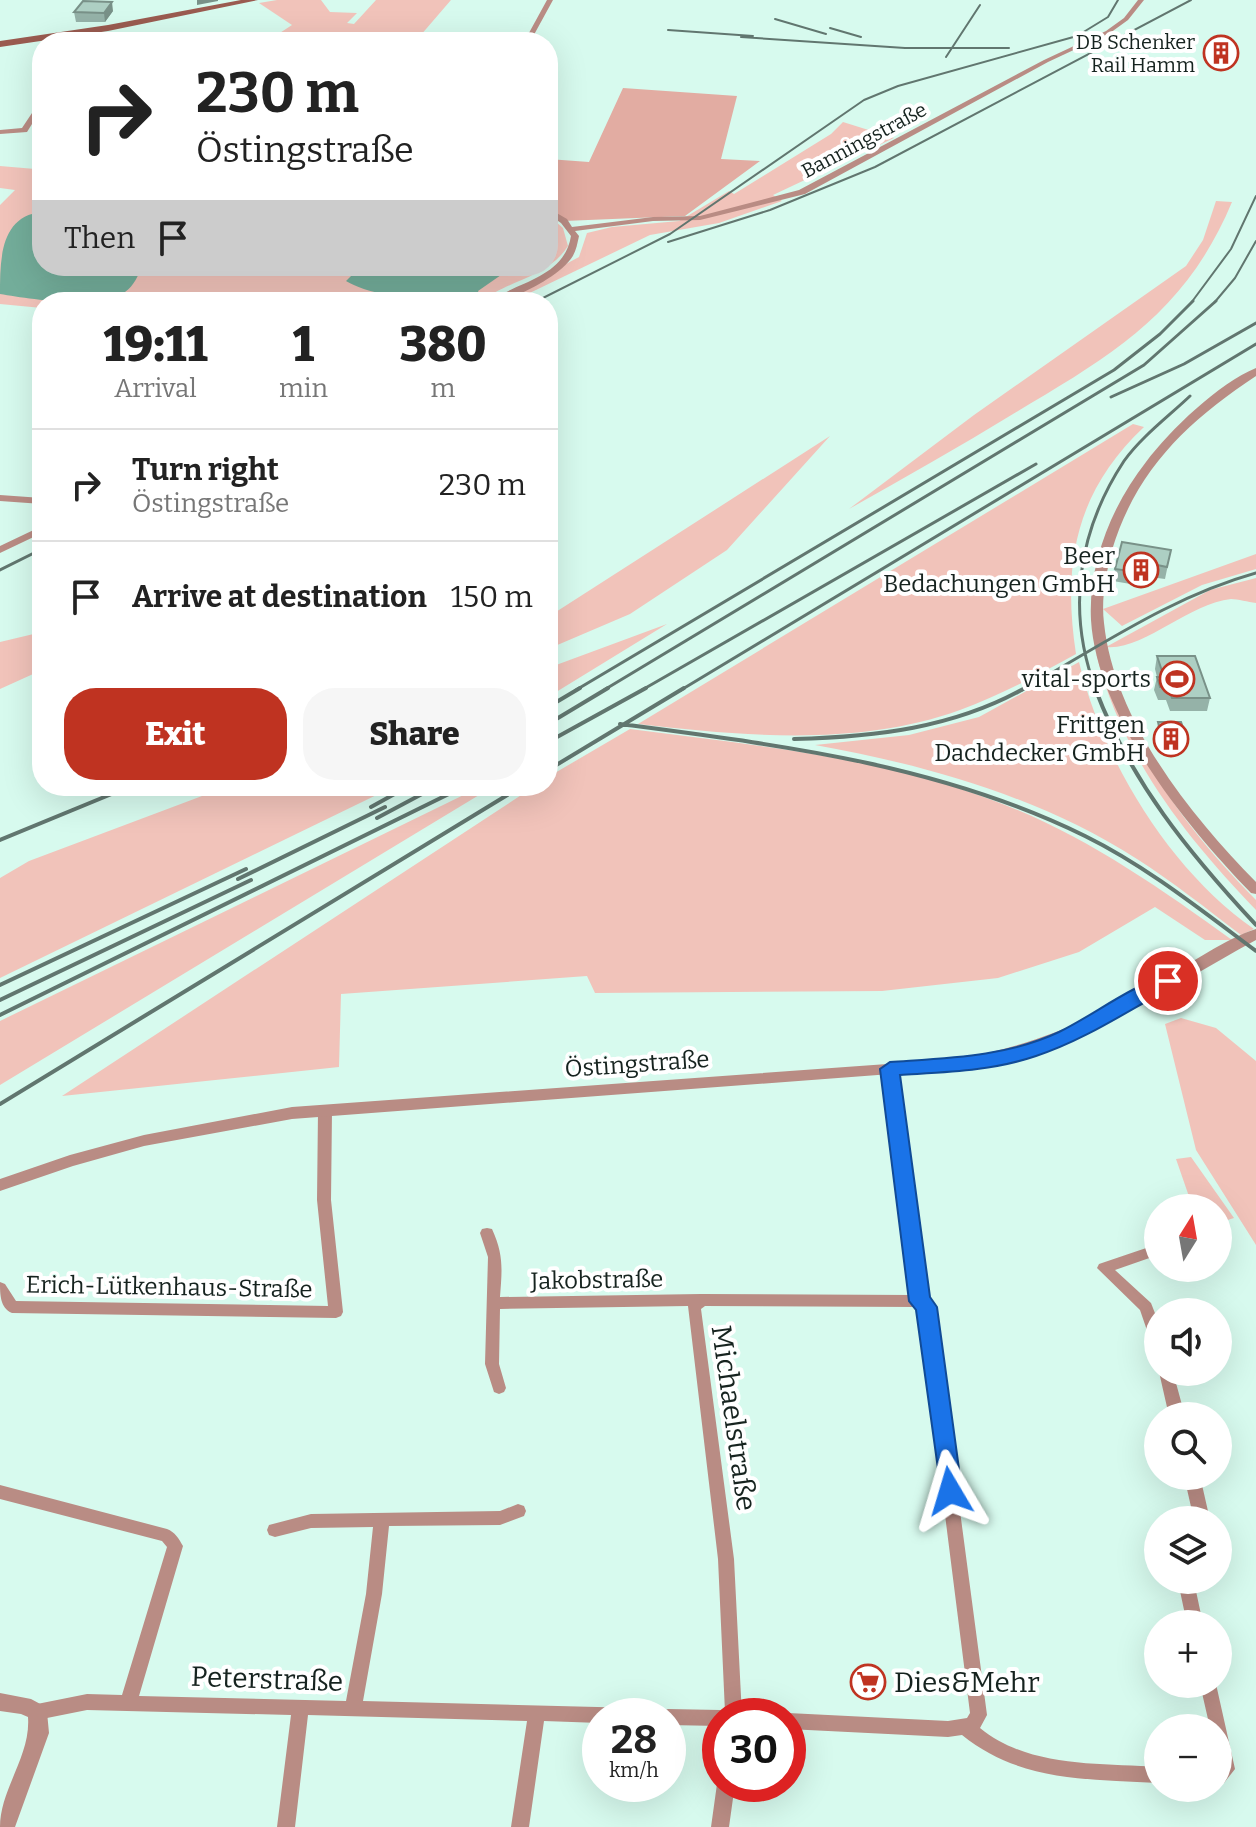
<!DOCTYPE html>
<html lang="en">
<head>
<meta charset="utf-8">
<style>
  body { margin:0; font-family:Bitter,serif; background:#f6f6f6; color:#222; height:100vh; display:flex; flex-direction:column; font-size:30px; white-space:nowrap }
  * { box-sizing:border-box; margin:0 }
  p { font-size:26px; color:#767676 }
  .icon { flex:none; width:44px; height:44px; fill:none; stroke:currentColor; stroke-width:2; stroke-linecap:round; stroke-linejoin:round }
  .map { position:relative; flex:1; overflow:hidden }
  .sheet { position:absolute; left:32px; top:292px; width:526px; height:504px; display:flex; flex-direction:column; background:#fff; border-radius:32px; box-shadow:0 8px 32px #0002 }
  .sheet>* { flex:none }
  .hud { position:absolute; left:32px; top:32px; width:526px; height:244px; border-radius:32px; box-shadow:0 8px 32px #0002; background:#fff; color:#222; overflow:hidden }
  .needle { width:52px; rotate:11deg }
  .buttons { position:absolute; left:1144px; top:1194px; display:grid; gap:16px }
  .buttons a { display:grid; place-items:center; width:88px; height:88px; border-radius:50%; background:#fff; box-shadow:0 8px 32px #0002; font-size:40px }
  .speed { position:absolute; left:582px; top:1698px; display:flex; gap:16px; font-size:40px; font-weight:700; text-align:center }
  .speed>* { display:grid; place-content:center; width:104px; height:104px; border-radius:50%; background:#fff; box-shadow:0 8px 32px #0002; line-height:1 }
  .speed small { font-size:20px; font-weight:400 }
  .speed .limit { border:12px solid #d22; background:#fff; color:#111 }
  .pin { position:absolute; display:grid; place-items:center; width:68px; height:68px; color:#fff; margin:-34px; border:4px solid #fff; border-radius:50%; box-shadow:0 2px 8px #0007 }
  .me { position:absolute; width:88px; margin:-44px; rotate:353deg; stroke-linejoin:round; filter:drop-shadow(0 0 6px #0008) }
  .turn { display:flex; align-items:center; gap:28px; height:168px; padding:0 32px; font-size:36px }
  .turn .icon { width:104px; height:104px; stroke-width:2.5 }
  .turn b { display:block; font-size:56px; line-height:68px }
  .then { display:flex; align-items:center; height:76px; padding:0 32px; background:#0003; gap:16px; font-size:30px }
  .eta { display:flex; justify-content:space-evenly; align-items:center; height:136px; text-align:center }
  .eta b { font-size:48px; font-weight:800; line-height:56px }
  .button { display:flex; gap:16px; margin-top:auto; padding:16px 32px }
  .button a { flex:1; height:92px; border-radius:32px; background:#bf3321; color:#fff; font-size:32px; font-weight:800; line-height:92px; text-align:center }
  .button a+a { background:#f6f6f6; color:#222 }
  ul { padding:0; list-style:none }
  li { display:flex; align-items:center; gap:24px; height:112px; padding:0 32px; border-top:2px solid #e0e0e0 }
  li div { flex:1 }
  li b { display:block; font-size:30px }
  li em { font-style:normal }
  .map>svg:first-child { display:block }
</style>
</head>
<body>
<div class="map">
<svg width="1256" height="1827" viewBox="0 0 1256 1827">
  <rect width="100%" height="100%" fill="#d7faee"/>
  <path fill="#f1c3ba" d="M277,0h44l9,12 27,1 -10,10 7,1 22,-24h75l-31,36h16l-3,6h-167l26,-17 -33,-22z
    M843,122l51,16 -121,57 9,6 -63,22 -69,12 -139,67h-16l84,-45 8,-24 25,-6 67,-6 50,-30 5,3 97,-60z
    M42,162v104h506v-51l15,13 5,18c-20,32 -64,35 -86,56h-440v6l-42,-4v-99l15,-15 -15,-2v-22l35,3z
    M1216,201l16,1c-47,112 -120,153 -219,212 -54,33 -109,64 -164,95l125,-94 212,-149 17,-26z
    M1133,424l11,3c-68,64 -82,136 -68,227 -38,21 -75,41 -116,56 -102,37 -217,26 -322,14z
    M830,436l-103,114 -97,64 -82,35v-32z
    M1256,554v15l-54,16 -80,41 -19,-17z
    M1256,578v25c-8,-1 -18,-4 -25,-4 -42,4 -88,52 -125,48l104,-57z
    M667,624l-119,73v-29z
    M42,632v38l-42,19v-47z
    M1096,653c42,104 81,167 160,247v10c-72,-75 -135,-155 -160,-257z
    M1079,662c23,97 91,209 175,267l-13,6c-34,-26 -68,-53 -104,-76 -97,-62 -210,-94 -322,-114l94,-10 70,-18z
    M630,729c121,16 246,27 362,71 88,32 165,86 240,140h-27l-50,-33 -76,45 -81,26 -116,13 -287,2 -8,-17 -246,18 -2,73 -277,29 473,-310h13v-9z
    M245,786h150l-395,192v-100l29,-17 189,-71 19,1z
    M482,786h12l-494,299v-64z
    M1181,1018l35,10 40,33v184l-60,-95 -31,-126z
    M1191,1157l43,61 -16,5v-15h-25l-17,-49z"/>
  <path fill="#e2aca2" d="M623,88l114,8 -16,63 39,2 -75,55 -121,5 -16,-11v-51l41,3z"/>
  <path fill="#73ad9a" d="M42,212v54h101c-5,9 -9,20 -18,26 -25,18 -95,7 -125,2 0,-34 0,-78 42,-82z
    M361,266h153l-36,25 2,5c-28,12 -109,1 -134,-15z"/>
  <g fill="none" stroke-linecap="round" stroke-linejoin="round">
    <path fill="#b98c84" fill-rule="evenodd" d="M547,0h6l-23,42h-6z
      M1138,0h6l-16,20 -18,13 -62,29 -243,132 -105,26 -47,1 -78,10 4,5c-2,9 -3,17 -9,24 -14,18 -59,42 -81,42 29,-21 75,-24 82,-66l-10,-13 -13,-9v-6l19,11 5,8 81,-10 47,-1 99,-26 245,-130 62,-29 18,-13z
      M75,32l3,2 2,8h-6l-2,-8z
      M42,100v8l-15,24 -27,2v-4l22,-2 18,-27z
      M0,495l42,3v6l-42,-3z
      M42,526v7l-42,20v-7z
      M890,1064l5,2 1,3 31,230 6,8 54,408 -7,13c49,40 118,35 178,39v16c-71,-4 -138,-1 -196,-48l-14,2 -160,-8v-13h-6l6,-3 160,8 19,-3 3,-5 -51,-404 -2,-2 -212,-1 -4,3 33,250 8,157h-22v10l-52,-1v-9h-8l2,-5 6,-2 52,1 5,2 -7,-153 -30,-253 -188,3 -1,55 7,24 -2,4 -5,2 -5,-2 -9,-28 3,-107 -8,-24 2,-4 5,-1 5,1c12,26 10,41 8,68l201,-3 211,1 -28,-226 1,-3z
      M325,1106l5,2 2,3 -1,89 12,112 -2,4 -5,2 -324,-5c-12,-5 -12,-19 -12,-31l5,2 11,17 312,5 -11,-106 1,-89 2,-3z
      M1158,1244v11l-43,15 36,33 7,18v27l-5,-2 -2,-4 -11,-32 -43,-42 2,-4z
      M1159,1372h14l12,44h-16z
      M1184,1476h16l10,44h-16z
      M0,1485l167,44c8,3 12,10 16,17l-44,150 207,5 20,-107 7,-67 -62,1 -36,9 -6,-2 -2,-5 2,-5 42,-11 189,-3 18,-7 6,2 2,5 -2,5 -24,9 -111,1 -7,68 -19,107 274,7 6,2 2,6h-45v7l-56,-2 -15,106h-18l16,-106 -219,-6 -13,112h-18l14,-112 -204,-5 -50,10 -6,-3 -2,-5 2,-5 6,-3 50,-10 35,1 45,-148 -5,-6 -162,-42z
      M1184,1580h16l-4,11 7,33h-16l-7,-33z
      M1200,1684h16l19,85 -11,14 -6,2v-57h-8z
      M720,1778v6h15l-6,43h-18l6,-43z"/>
    <path fill="#b98c84" fill-rule="evenodd" d="M1256,368v8c-68,45 -120,94 -144,174 -6,24 -11,49 -8,73 10,97 86,192 152,259v12l-5,-1c-65,-67 -154,-176 -160,-273 -3,-56 21,-115 55,-158 24,-32 73,-79 110,-94z
      M1256,929v11c-70,38 -139,84 -215,110 -27,9 -55,15 -84,19l-665,50 -148,27 -71,20 -73,25v-12l70,-24 74,-20 148,-28 665,-48c79,-13 138,-41 206,-80 29,-16 62,-40 93,-50z
      M0,1693l31,6 13,7 3,6 2,21 -34,94h-15c0,-38 31,-71 28,-110l-7,-3 -21,-3z"/>
    <path fill="#9a5b50" fill-rule="evenodd" d="M241,0h17l-150,31 -108,16v-6l108,-16z"/>
    <path stroke="#61766f" stroke-width="2" d="M775,19l51,15
      M830,28l31,9
      M668,30l85,6
      M741,37l164,11h104
      M946,57l34,-52
      M668,242l102,-32 105,-43 316,-167
      M535,302l135,-68 194,-134 34,-14 179,-50 31,-19 10,-17
      M1191,303l40,-54 25,-53
      M1214,303l21,-25 21,-37"/>
    <path stroke="#61766f" stroke-width="3" d="M535,302l3,-1
      M1111,397l73,-33 72,-41
      M0,570l42,-21
      M576,690l538,-320 46,-36 33,-33
      M604,690l540,-325 72,-64
      M642,690l394,-226
      M681,690l575,-346
      M1022,690c77,-43 148,-93 234,-117
      M1096,690c-30,-79 -18,-159 28,-229 17,-24 45,-45 66,-65"/>
    <path stroke="#61766f" stroke-width="4" d="M1095,688c35,93 94,165 161,237
      M548,707l32,-19
      M548,724l60,-36
      M620,724c159,21 319,40 465,112 61,30 116,74 171,115
      M794,739c81,-2 160,-11 231,-51
      M548,742l98,-54
      M548,770l136,-82
      M371,807l38,-21
      M377,818l60,-32
      M0,840l131,-54
      M238,879l147,-72
      M0,985l246,-116
      M0,1000l251,-120
      M0,1015l465,-229
      M0,1104l522,-318"/>
  </g>
  <path fill="#95b2a8" d="M113,11l-8,11h-29l-2,-10z
    M1171,550l-6,29 -15,-2 -2,10 -35,-6 2,-12z
    M1157,656l53,42 -3,13h-37l-4,-11h-8l-4,-10 3,-13 -2,-8z
    M1158,722l29,17 -2,9h-23l-5,-17z
    M205,786h29l-7,3 -15,4z"/>
  <path fill="#799188" d="M197,0h21v1l-21,4z
    M112,2l1,9 -8,11 -1,-9z
    M211,786h23l-7,3 -15,4z"/>
  <path fill="#adcfc3" stroke="#799188" stroke-width="2" d="M83,1l29,1 -8,11 -30,-1z
    M1122,542l49,8 -4,17 -15,-3 -2,10 -35,-5z
    M1157,656h38l15,42h-38l-4,-11h-8l-3,-10h7z
    M1158,722h23l6,17h-24z"/>
  <path fill="#1a73e8" stroke="#114b97" stroke-width="2" d="M1168,975l9,6 -3,5c-45,24 -89,54 -138,70 -44,15 -90,16 -136,19l30,222 7,10 25,184 -3,7 -9,3 -8,-3 -26,-188 -7,-9 -29,-232 10,-7c57,-4 116,-5 169,-30 35,-17 71,-46 109,-57z"/>
  <defs>
    <g id="building-ring" transform="scale(1.8)"><circle r="9.5" fill="#fff" stroke="#bf3321" stroke-width="1.5"/><path d="M-4-6H4V6H1V3H-1V6H-4ZM-2.5-4.3h1.7v1.8h-1.7ZM.8-4.3h1.7v1.8H.8ZM-2.5-1h1.7V.8h-1.7ZM.8-1h1.7V.8H.8Z" fill="#bf3321"/></g>
    <g id="stadium-ring" transform="scale(1.8)"><circle r="9.5" fill="#fff" stroke="#bf3321" stroke-width="1.5"/><path d="M0-5a6.5 5 0 1 0 0 10a6.5 5 0 1 0 0-10ZM-3.5-1.8h7v3.6h-7Z" fill="#bf3321"/></g>
    <g id="supermarket-ring" transform="scale(1.8)"><circle r="9.5" fill="#fff" stroke="#bf3321" stroke-width="1.5"/><path d="M-6-5.5h2.5l.6 2H6L4.5 2H-2.5L-4.4-4H-6ZM-1.5 3.2a1.3 1.3 0 1 0 .1 0ZM3 3.2a1.3 1.3 0 1 0 .1 0Z" fill="#bf3321"/></g>
  </defs>
  <g fill-rule="evenodd">
    <use href="#building-ring" x="1221" y="53"/>
    <use href="#building-ring" x="1141" y="570"/>
    <use href="#stadium-ring" x="1177" y="679"/>
    <use href="#building-ring" x="1171" y="739"/>
    <use href="#supermarket-ring" x="868" y="1682"/>
  </g>
  <g text-anchor="middle" dominant-baseline="central" stroke-width="8" stroke-linejoin="round" paint-order="stroke">
    <g font-size="20" fill="#16231f" stroke="#fff" text-anchor="end">
      <text x="1195" y="42">DB Schenker<tspan x="1195" dy="23">Rail Hamm</tspan></text>
    </g>
    <g font-size="20" fill="#16231f" stroke="#fff">
      <text transform="translate(864 140) rotate(-28)">Banningstraße</text>
    </g>
    <g font-size="24" fill="#16231f" stroke="#fff" text-anchor="end">
      <text x="1115" y="556">Beer<tspan x="1115" dy="28">Bedachungen GmbH</tspan></text>
      <text x="1151" y="679">vital-sports</text>
      <text x="1145" y="725">Frittgen<tspan x="1145" dy="28">Dachdecker GmbH</tspan></text>
    </g>
    <g font-size="24" fill="#16231f" stroke="#fff">
      <text transform="translate(637 1064) rotate(-4)">Östingstraße</text>
      <text transform="translate(597 1280) rotate(-1)">Jakobstraße</text>
      <text transform="translate(169 1287) rotate(1)">Erich-Lütkenhaus-Straße</text>
    </g>
    <g font-size="28" fill="#16231f" stroke="#fff">
      <text transform="translate(734 1418) rotate(82)">Michaelstraße</text>
      <text transform="translate(267 1679) rotate(2)">Peterstraße</text>
    </g>
    <g font-size="28" fill="#16231f" stroke="#fff" text-anchor="start">
      <text x="894" y="1682">Dies&amp;Mehr</text>
    </g>
  </g>
</svg>
<div class="buttons">
<a><svg class="needle" viewBox="-14 -14 28 28"><path d="M0-13l5 13h-10z" fill="#e53935"/><path d="M0 13l5-13h-10z" fill="#767676"/></svg></a>
<a><svg class="icon" aria-label="sound" viewBox="0 0 24 24"><path d="M4 9h4l5-4v14l-5-4H4zM17 9q2 3 0 6"/></svg></a>
<a><svg class="icon" aria-label="search" viewBox="0 0 24 24"><circle cx="10" cy="10" r="6"/><path d="M15 15l6 6"/></svg></a>
<a><svg class="icon" aria-label="layers" viewBox="0 0 24 24"><path d="M12 4l9 5-9 5-9-5zM3 14l9 5 9-5"/></svg></a>
<a>+</a>
<a>−</a>
</div>
<div class="speed"><div>28<small>km/h</small></div><div class="limit">30</div></div>
<div class="pin" style="left:1168px;top:981px;background:#d93025"><svg class="icon" aria-label="arrive" viewBox="0 0 24 24"><path d="M6 21V4h12l-3 4 3 4H6"/></svg></div>
<svg class="me" style="left:950px;top:1491px" viewBox="-20 -20 40 40"><path d="M0-17L14 15 0 8-14 15z" fill="#1a73e8" stroke="#fff" stroke-width="4"/></svg>
<div class="hud">
<div class="turn"><svg class="icon" aria-label="right" viewBox="0 0 24 24"><path d="M7 20v-9h11M14 6l5 5-5 5"/></svg><div><b>230 m</b>Östingstraße</div></div>
<div class="then">Then<svg class="icon" aria-label="arrive" viewBox="0 0 24 24"><path d="M6 21V4h12l-3 4 3 4H6"/></svg></div>
</div>
<section class="sheet">
<div class="eta">
<div><b>19:11</b><p>Arrival</p></div>
<div><b>1</b><p>min</p></div>
<div><b>380</b><p>m</p></div>
</div>
<ul>
<li><svg class="icon" aria-label="right" viewBox="0 0 24 24"><path d="M7 20v-9h11M14 6l5 5-5 5"/></svg><div><b>Turn right</b><p>Östingstraße</p></div><em>230 m</em></li>
<li><svg class="icon" aria-label="arrive" viewBox="0 0 24 24"><path d="M6 21V4h12l-3 4 3 4H6"/></svg><div><b>Arrive at destination</b></div><em>150 m</em></li>
</ul>
<div class="button"><a>Exit</a><a>Share</a></div>
</section>
</div>
</body>
</html>
